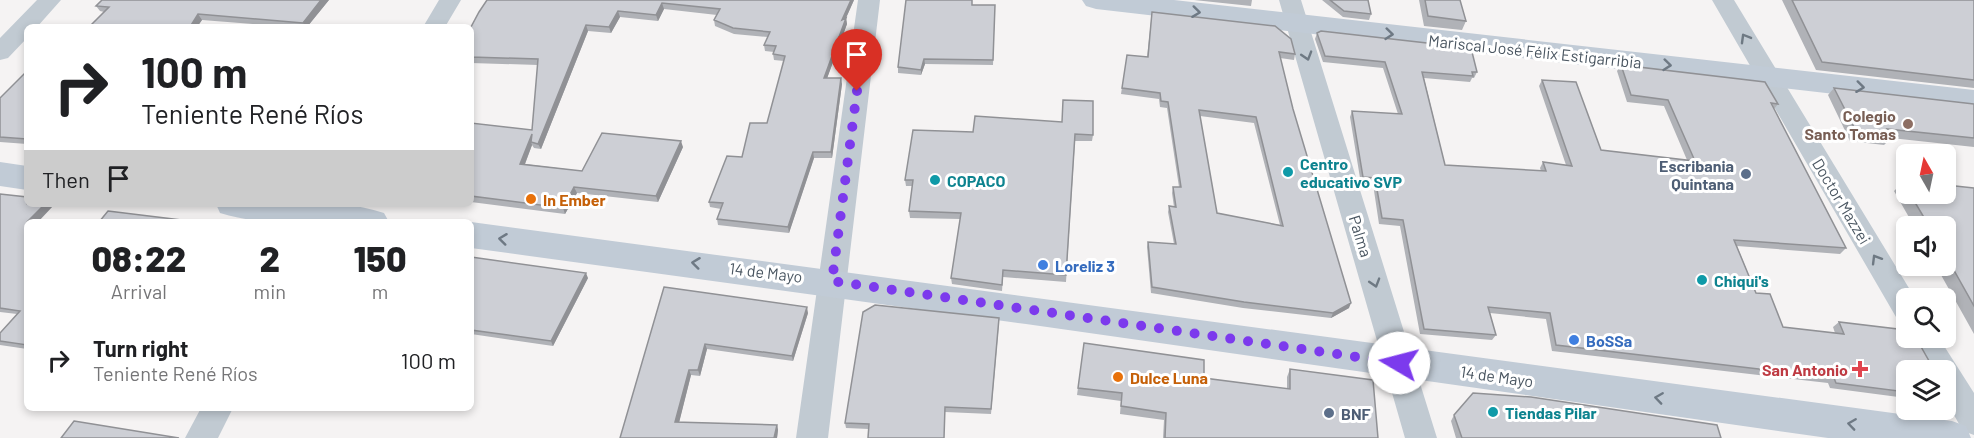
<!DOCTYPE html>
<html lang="en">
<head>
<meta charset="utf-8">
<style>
  body { margin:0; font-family:Barlow,sans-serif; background:#f6f6f6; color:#202124; height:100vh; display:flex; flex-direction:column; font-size:22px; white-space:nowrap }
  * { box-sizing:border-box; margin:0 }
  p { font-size:20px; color:#757577 }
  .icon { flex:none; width:33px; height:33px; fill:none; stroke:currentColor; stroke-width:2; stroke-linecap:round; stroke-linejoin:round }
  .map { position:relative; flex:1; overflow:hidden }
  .drawer { position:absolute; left:24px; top:219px; width:450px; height:192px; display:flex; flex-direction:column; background:#fff; border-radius:9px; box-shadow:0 3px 9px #0003 }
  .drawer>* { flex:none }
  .top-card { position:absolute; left:24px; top:24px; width:450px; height:183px; border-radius:9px; box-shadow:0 3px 9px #0003; background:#fff; color:#202124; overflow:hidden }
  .needle { width:39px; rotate:351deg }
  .tools { position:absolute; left:1896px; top:144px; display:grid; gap:12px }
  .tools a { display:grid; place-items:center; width:60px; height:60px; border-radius:9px; background:#fff; box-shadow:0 3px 9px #0003; font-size:30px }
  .pin { position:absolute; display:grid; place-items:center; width:51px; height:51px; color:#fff; margin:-62px -26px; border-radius:50% 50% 50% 0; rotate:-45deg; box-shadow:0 0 6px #0007 }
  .pin .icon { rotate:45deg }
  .me { position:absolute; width:66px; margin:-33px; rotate:278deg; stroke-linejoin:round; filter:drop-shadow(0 0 4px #0008) }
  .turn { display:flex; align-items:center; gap:21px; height:126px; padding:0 18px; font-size:27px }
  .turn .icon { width:78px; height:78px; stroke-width:2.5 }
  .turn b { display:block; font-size:42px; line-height:51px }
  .then { display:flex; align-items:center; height:57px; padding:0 18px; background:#0003; gap:12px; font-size:22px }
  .eta { display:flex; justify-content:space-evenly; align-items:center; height:102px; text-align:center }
  .eta b { font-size:36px; font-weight:800; line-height:42px }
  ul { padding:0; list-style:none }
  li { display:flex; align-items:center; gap:18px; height:78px; padding:0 18px }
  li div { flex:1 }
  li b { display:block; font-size:22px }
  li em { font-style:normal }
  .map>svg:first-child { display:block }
</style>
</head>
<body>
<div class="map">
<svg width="1974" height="438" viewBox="0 0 1974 438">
  <rect width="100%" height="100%" fill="#f5f3f3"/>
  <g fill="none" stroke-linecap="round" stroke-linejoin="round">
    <path fill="#c1cad2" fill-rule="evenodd" d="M37,0h24l-24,27h-10v11l-19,20 -8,2v-22z
      M439,0h22l-16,27h-22z
      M858,0h22l-52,438h-32z
      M1279,0h22l136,438h-32z
      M1712,0h22l181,298h-9v23l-10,-4z
      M1909,338h30l35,55v42l-11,-4 -17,-30v-31h-19z
      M201,408h32l-15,30h-33z"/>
    <path fill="#c1cbd6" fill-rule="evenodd" d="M1082,0h92l800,90v20l-878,-101 -10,-3z
      M0,162l27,4v24l-27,-4z
      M216,204c54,0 115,-8 168,9l5,9c-55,0 -116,7 -169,-9z
      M471,222l1481,199 14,5 5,12h-143l-802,-114 -555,-76z"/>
  </g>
  <path fill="#b0b2b7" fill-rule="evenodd" d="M329,0l-22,27h-15l-90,-7 -5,7h-108l15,-15 -4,-1 -4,-5z
    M487,0h367l-8,18 1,6 -20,54 15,6 -10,74h-18l-25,75 -71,-8 -1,-6 4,-10 -11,-2 -1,-5 58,-79 17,-62 -10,-1 -1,-6 1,-2 -9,-1 -1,-6 4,-8 -34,-3 -19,-8 -1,-6 3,-5 -53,-6 -6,12 -38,-4 -9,16 -23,-2 -47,118 -7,-1 -2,-3 -7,19 57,7 101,-24 -25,55 -81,-9 -12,21 -94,-12v-79l61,7 6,-65 -67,-2v-36z
    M1194,0h58l-1,6z
    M1322,0h46l3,14 -2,6 -26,-3z
    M1419,0h41l6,21 -4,9 -38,-4z
    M1782,0h192v88l-158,-18z
    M972,5h23l-2,60 -68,-1 -4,11 -23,-2v-6z
    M1152,12l143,42 -1,6 -14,-2 13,51 56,199 -18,10 -88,-10 -92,-15 -4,-46 1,-5 26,2 -6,-32 1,-6 5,1 -2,-14 1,-6h6l-12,-79 -7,-1 -1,-8 -38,-5 6,-39 20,2zM1200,116l54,7 26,102 -63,-12z
    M1317,33l160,39 -3,6h-2l-2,4 -46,-4 21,87 96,6 -1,-3 3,-6 23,3 -27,-79 3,-6 59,70 86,10 -23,-54 -37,-4 -10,-31 4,-6 157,39 -4,5 72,139 -6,6 -103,-8 19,47 27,34 52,6 -2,-6 6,-5 67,48v28l-76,-10 -2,-5 -276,-32 -6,-32 -56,-6 6,22 -4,5 -72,-6 -20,-108 -21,-2 -6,-40h-12l-11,-67 2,-6 46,3 -15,-46 -60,-6 -8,-23z
    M27,71v73l-27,-2v-44z
    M1834,88l140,16v43l-83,-9 -7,7 -34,-4 -22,-46z
    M973,132l120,3 -1,6h-17l-9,141 -63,-5 -1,14 -50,-7 -1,-6 9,-59 -50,-1 -1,-7 3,-25h-6l-1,-6z
    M1903,182h3v12h40l28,-6v146l-38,-68h10v-40h-32l-20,-35z
    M0,194l54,11 -27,17v127l-27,-4v-12l17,-19 -17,-2z
    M471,257l117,21 -35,68 -82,-12z
    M664,287l144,26 -15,48 -86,-12 -7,27 -9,-1 -12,47 98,3 1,5 -1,8h-157z
    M999,323l-8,91 -46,-2 -76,17 -23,-1 -1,-5z
    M1084,343l120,35 83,11v-12l3,-8 88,69h-215l1,-18 -44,-6 1,-13 -44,-6z
    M1454,415l267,23h-265l-5,-17z"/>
  <path fill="#909195" d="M321,0h8l-22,27h-1l-3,-4z
    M851,0h3l-8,18 1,6 -22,60 -1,-6 18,-58z
    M662,3l2,6 -6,12 -2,-6z
    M618,11l2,6 -9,16 -2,-6z
    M198,14l4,6 -5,7h-7z
    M586,25l2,6 -47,118 -3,-5z
    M924,59l1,5 -4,11v-5z
    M841,78l1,6 -10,74 -1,-6z
    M532,134l-1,8 1,3 -9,24 -3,-5z
    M681,141l2,6 -25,55 -2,-6z
    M813,152l1,6 -25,75 -1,-6z
    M574,187l3,6 -12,21 -2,-6z
    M45,204h7l2,1 -16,17h-11z
    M586,273l2,5 -35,68 -2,-5z
    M1351,303l-2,5 -18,10 2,-5z
    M807,307l1,6 -15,48 -1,-5z
    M705,344l2,5 -7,27 -2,-6z
    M689,370l2,5 -13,52 -3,-5z
    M777,425l1,5 -1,8h-3z"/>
  <path fill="#cdcfd5" stroke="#909195" stroke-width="1.5" fill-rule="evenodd" d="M102,0h219l-18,23 -105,-9 -8,13h-101l20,-20 -13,-1z
    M487,0h364l-9,20 4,-2 -22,60h17l-10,74h-18l-25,75 -71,-8 6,-16 -14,-1 18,-46 15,1 8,-34h17l18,-67 -12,-2 3,-8 -12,-1 6,-13 -37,-4 -19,-8 6,-11 -58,-6 -6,12 -38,-4 -9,16 -23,-2 -48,119 -7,-2 1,-8 -12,30 62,7 20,-38 79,8 -25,55 -82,-9 -11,21 -92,-12v-73l61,7 6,-71 -67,-2v-30l8,-15z
    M906,0h66v5h23l-2,55 -69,-1 -3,11 -23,-3z
    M1330,0h38l3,14 -27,-3z
    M1425,0h35l6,21 -38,-5z
    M1792,0h182v80l-152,-18z
    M1152,12l123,14 16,13 4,15 -16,-2 14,57 58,194 -18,10 -89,-11 -92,-15 -4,-45 28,2 -7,-38 7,1 -3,-20h8l-13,-85 -7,-1 -1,-8 -38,-5 5,-33 21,2zM1199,110l57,7 27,109 -66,-13z
    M1321,31l150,17 6,24h-5l1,4 -51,-4 23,93 101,6 -3,-9 29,4 -30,-86 34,2 25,68 94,11 -27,-61 -37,-5 -10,-30 144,17 13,22 -7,-1 75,145 -112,-8 22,53 14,1 13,33 61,7 -5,-12 67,8v8h10l16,28 4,1 1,3h-31v22l-70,-9 -2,-5 -278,-33 -6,-32 -62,-6 8,28 -72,-6 -21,-109 -21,-2 -7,-40 -12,-1 -11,-66 50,3 -17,-52 -60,-6 -8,-23z
    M27,71v68l-27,-2v-39z
    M1834,88l140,16v34l-87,-9 5,8 -35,-4z
    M1063,100l30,1v34l-18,-1 -9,141 -63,-5 -1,15 -51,-7 10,-65 -52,-2 4,-31h-8l8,-50 60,2 2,-16 87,6z
    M1946,185l28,3v118l-28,-50v-30h-17l-19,-32h36z
    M0,194l27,3v7h18l-18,18v123l-27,-4v-8l20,-22 -20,-3z
    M108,211l90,11h-99z
    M471,257l115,16 -35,68 -80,-11z
    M664,287l143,20 -15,49 -87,-12 -7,26h-9l-14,52 102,3 -3,13h-154z
    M875,305l124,13 -8,91 -46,-2 -1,31h-76l1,-14 -24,-1 18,-111z
    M1084,343l120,17v18l86,11v-20l83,11 5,58h-213l1,-25 -45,-7 1,-13 -44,-5z
    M1946,388l4,10 -4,-1z
    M1473,393l58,4 186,28 4,13h-259l-8,-23z
    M74,421l105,17h-118z"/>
  <defs><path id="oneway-chevron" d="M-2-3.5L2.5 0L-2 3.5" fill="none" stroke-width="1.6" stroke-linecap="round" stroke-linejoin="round" transform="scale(1.5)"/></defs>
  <g stroke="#6e7984">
    <use href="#oneway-chevron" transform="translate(1196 12) rotate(7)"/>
    <use href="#oneway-chevron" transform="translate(1389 34) rotate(6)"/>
    <use href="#oneway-chevron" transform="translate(1667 65) rotate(6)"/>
    <use href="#oneway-chevron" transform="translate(1860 87) rotate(7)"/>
    <use href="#oneway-chevron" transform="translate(503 239) rotate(-173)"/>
    <use href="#oneway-chevron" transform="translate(696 263) rotate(-173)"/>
    <use href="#oneway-chevron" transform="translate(1659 398) rotate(-172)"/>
    <use href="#oneway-chevron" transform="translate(1852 424) rotate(-172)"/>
  </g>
  <g stroke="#6e7983">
    <use href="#oneway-chevron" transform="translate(1745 38) rotate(-120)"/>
    <use href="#oneway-chevron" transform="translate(1307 56) rotate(73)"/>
    <use href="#oneway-chevron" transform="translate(1876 259) rotate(-121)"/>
    <use href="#oneway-chevron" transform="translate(1375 283) rotate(73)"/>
  </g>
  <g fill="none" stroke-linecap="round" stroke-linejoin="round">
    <path stroke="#7c3aed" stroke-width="10" stroke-dasharray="0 18" d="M857,91l-25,190 567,82"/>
  </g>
  <circle fill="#8d6e63" stroke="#fff" stroke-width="2" cx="1908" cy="124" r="6"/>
  <g fill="#0f9aa8" stroke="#fff" stroke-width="2">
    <circle cx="1288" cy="172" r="6"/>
    <circle cx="935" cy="180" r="6"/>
    <circle cx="1702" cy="280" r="6"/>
    <circle cx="1493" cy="412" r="6"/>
  </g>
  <g fill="#5c6f8a" stroke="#fff" stroke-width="2">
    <circle cx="1746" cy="174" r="6"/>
    <circle cx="1329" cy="413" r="6"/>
  </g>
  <g fill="#e8710a" stroke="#fff" stroke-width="2">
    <circle cx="531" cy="199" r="6"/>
    <circle cx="1118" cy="377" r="6"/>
  </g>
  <g fill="#3f7fe0" stroke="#fff" stroke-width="2">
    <circle cx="1043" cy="265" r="6"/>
    <circle cx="1574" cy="340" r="6"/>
  </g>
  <path fill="#e0444e" stroke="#fff" stroke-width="2" d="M1857 360h6v6h6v6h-6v6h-6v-6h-6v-6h6z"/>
  <g text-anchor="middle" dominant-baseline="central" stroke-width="6" stroke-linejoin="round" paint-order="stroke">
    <g font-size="16" fill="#4a5661" stroke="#fff">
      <text transform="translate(1535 51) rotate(6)">Mariscal José Félix Estigarribia</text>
      <text transform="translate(1842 201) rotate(59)">Doctor Mazzei</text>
      <text transform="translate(1361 236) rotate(73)">Palma</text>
      <text transform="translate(766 272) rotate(7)">14 de Mayo</text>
      <text transform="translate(1497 376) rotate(8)">14 de Mayo</text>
    </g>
    <g font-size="16" font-weight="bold" fill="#785e54" stroke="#fff" text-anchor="end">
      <text x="1896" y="115">Colegio<tspan x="1896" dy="18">Santo Tomas</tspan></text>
    </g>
    <g font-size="16" font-weight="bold" fill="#0d838f" stroke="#fff" text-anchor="start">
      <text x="1300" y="163">Centro<tspan x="1300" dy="18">educativo SVP</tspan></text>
      <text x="947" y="180">COPACO</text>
      <text x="1714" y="280">Chiqui's</text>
      <text x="1505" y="412">Tiendas Pilar</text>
    </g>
    <g font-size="16" font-weight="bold" fill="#4e5e75" stroke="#fff" text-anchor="end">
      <text x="1734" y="165">Escribania<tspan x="1734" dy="18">Quintana</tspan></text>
      <text x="1341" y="413" text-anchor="start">BNF</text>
    </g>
    <g font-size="16" font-weight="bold" fill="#c56008" stroke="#fff" text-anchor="start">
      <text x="543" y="199">In Ember</text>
      <text x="1130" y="377">Dulce Luna</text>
    </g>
    <g font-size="16" font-weight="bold" fill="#366cbe" stroke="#fff" text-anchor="start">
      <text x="1055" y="265">Loreliz 3</text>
      <text x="1586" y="340">BoSSa</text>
    </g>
    <g font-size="16" font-weight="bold" fill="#be3a42" stroke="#fff" text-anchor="end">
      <text x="1848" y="369">San Antonio</text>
    </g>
  </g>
</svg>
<div class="tools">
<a><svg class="needle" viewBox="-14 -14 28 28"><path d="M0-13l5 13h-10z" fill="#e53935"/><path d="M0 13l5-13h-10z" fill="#757577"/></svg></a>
<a><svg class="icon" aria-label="sound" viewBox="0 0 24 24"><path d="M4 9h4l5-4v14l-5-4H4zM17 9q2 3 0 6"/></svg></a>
<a><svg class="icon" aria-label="search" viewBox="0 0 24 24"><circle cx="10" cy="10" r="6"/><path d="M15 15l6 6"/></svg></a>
<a><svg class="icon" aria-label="layers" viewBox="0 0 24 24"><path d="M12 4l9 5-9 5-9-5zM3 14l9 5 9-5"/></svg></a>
</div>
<div class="pin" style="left:857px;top:91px;background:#d93025"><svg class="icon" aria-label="arrive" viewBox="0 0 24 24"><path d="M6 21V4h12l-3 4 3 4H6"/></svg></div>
<svg class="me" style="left:1399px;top:363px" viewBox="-20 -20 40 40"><circle r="19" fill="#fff"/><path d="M0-13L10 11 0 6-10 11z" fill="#7c3aed"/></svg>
<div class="top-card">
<div class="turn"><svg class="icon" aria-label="right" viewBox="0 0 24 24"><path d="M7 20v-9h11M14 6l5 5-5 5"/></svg><div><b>100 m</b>Teniente René Ríos</div></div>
<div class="then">Then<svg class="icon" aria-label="arrive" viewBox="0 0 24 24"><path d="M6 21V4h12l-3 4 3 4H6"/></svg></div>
</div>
<section class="drawer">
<div class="eta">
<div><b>08:22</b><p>Arrival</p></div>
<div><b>2</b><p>min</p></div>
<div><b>150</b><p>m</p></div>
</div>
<ul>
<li><svg class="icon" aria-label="right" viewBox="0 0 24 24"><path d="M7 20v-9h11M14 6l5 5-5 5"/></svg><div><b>Turn right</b><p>Teniente René Ríos</p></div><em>100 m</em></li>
</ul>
</section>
</div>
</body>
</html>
